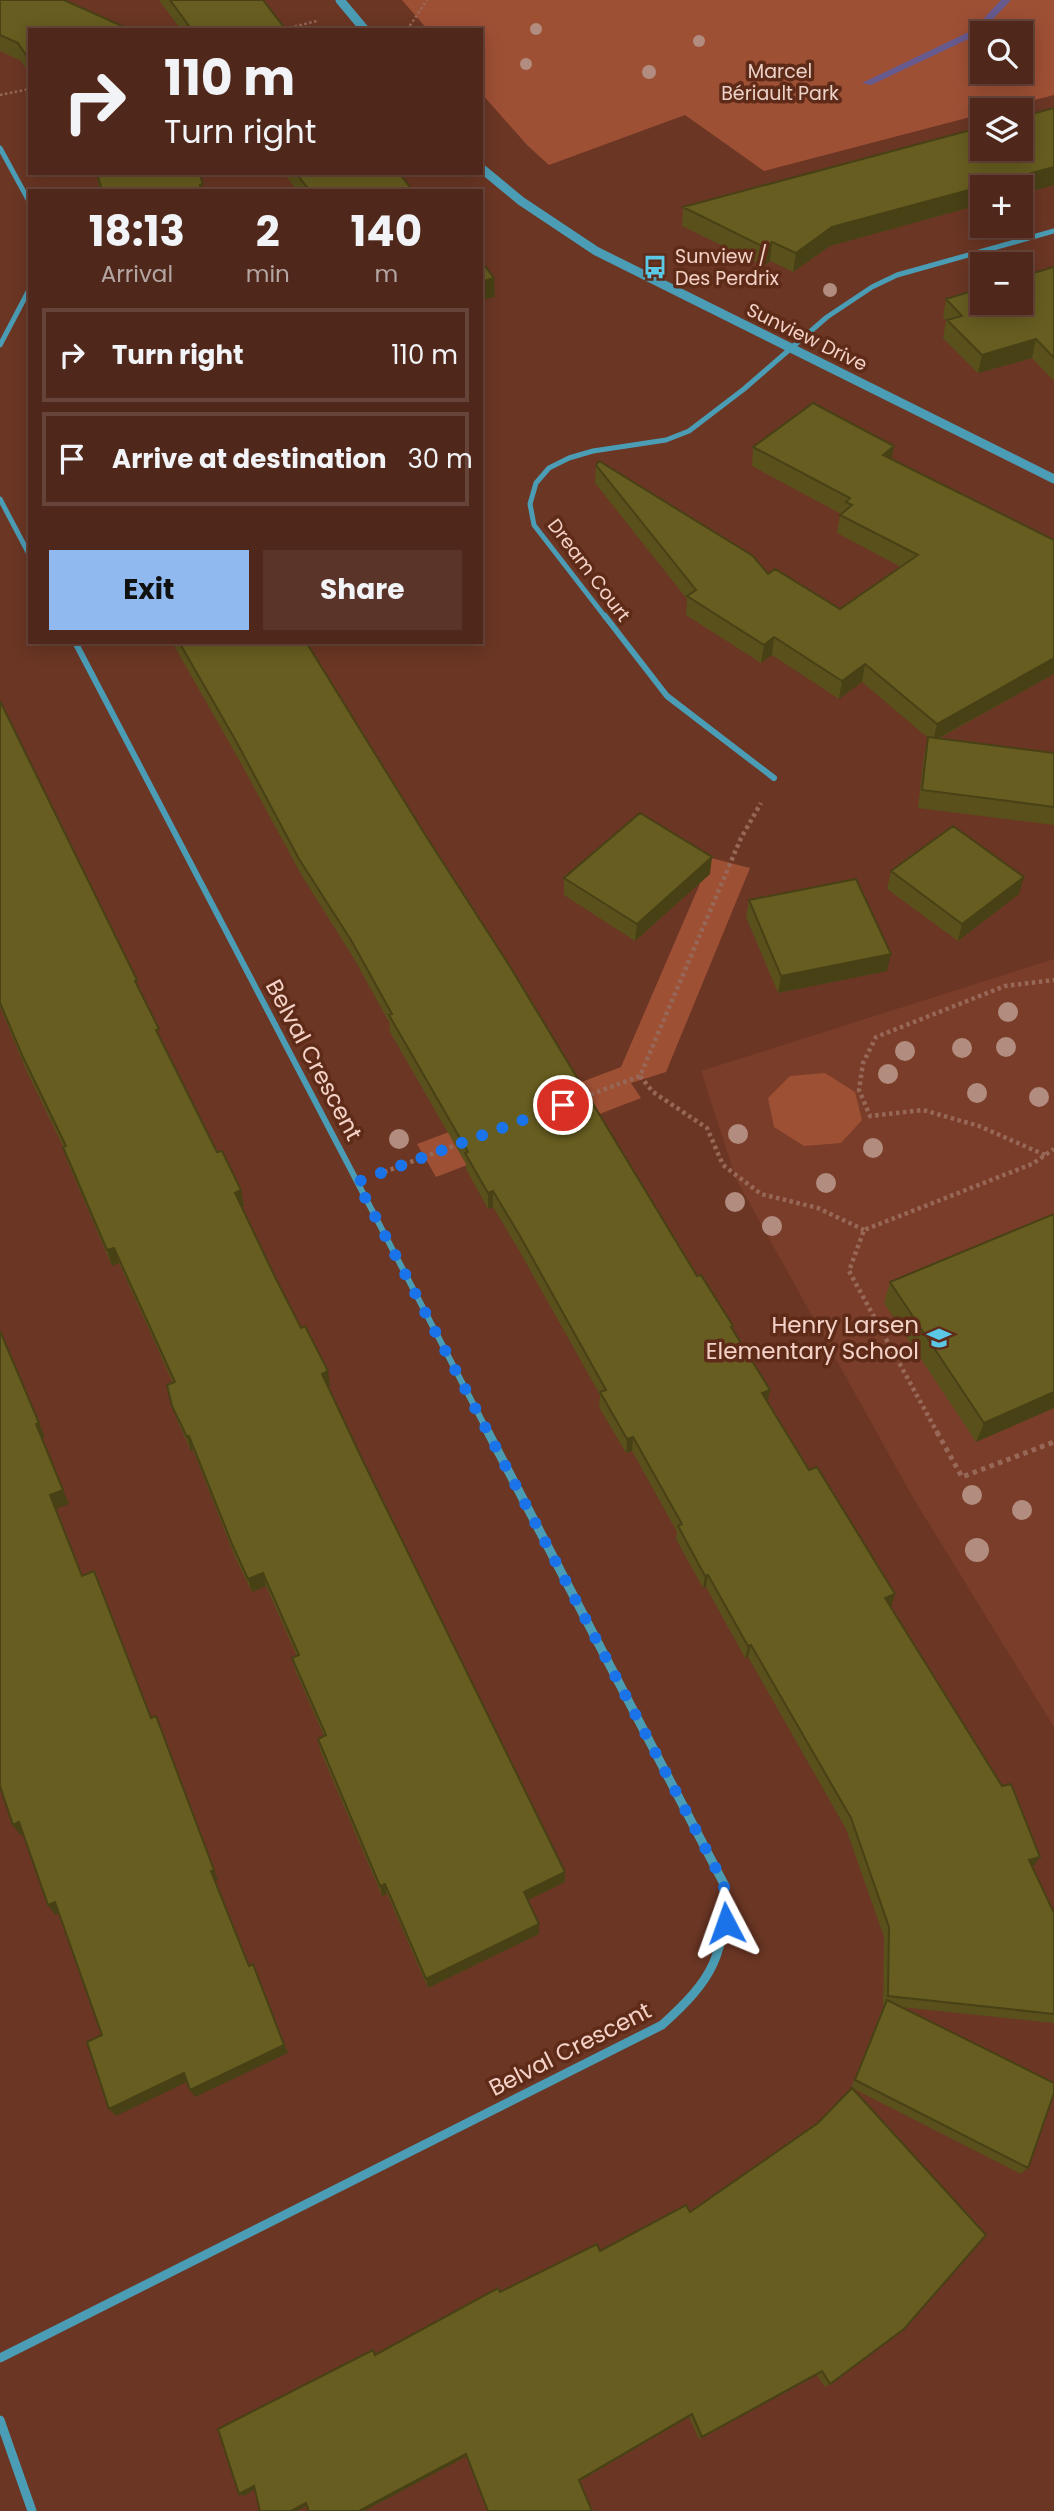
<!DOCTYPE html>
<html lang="en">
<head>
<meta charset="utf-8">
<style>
  body { margin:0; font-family:Poppins,sans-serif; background:#5a3428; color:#f1f3f6; height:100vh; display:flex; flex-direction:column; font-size:26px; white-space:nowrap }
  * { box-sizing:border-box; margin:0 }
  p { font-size:23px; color:#b4a6a3 }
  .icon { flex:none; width:38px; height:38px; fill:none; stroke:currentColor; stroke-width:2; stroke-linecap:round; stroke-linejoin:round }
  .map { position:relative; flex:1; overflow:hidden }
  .sheet { position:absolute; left:28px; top:189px; width:455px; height:455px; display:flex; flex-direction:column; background:#50281b; border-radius:0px; box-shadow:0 4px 18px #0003,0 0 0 2px #67443a }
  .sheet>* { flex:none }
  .top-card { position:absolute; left:28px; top:28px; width:455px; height:147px; border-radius:0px; box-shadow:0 4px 18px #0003,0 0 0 2px #67443a; background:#50281b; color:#f1f3f6; overflow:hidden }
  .tools { position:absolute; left:970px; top:21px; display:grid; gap:14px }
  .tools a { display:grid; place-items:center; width:63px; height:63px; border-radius:0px; background:#50281b; box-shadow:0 4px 18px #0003,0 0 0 2px #67443a; font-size:35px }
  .pin { position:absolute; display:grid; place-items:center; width:60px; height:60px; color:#fff; margin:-30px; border:4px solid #fff; border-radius:50%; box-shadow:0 2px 7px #0007 }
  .me { position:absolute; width:77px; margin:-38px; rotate:356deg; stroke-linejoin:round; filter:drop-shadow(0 0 5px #0008) }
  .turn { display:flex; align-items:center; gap:24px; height:147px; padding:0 21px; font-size:32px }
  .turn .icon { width:91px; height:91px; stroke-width:2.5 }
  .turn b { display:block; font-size:49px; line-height:60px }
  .eta { display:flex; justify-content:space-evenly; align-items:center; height:119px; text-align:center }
  .eta b { font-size:42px; font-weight:700; line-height:49px }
  .button { display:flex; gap:14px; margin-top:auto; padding:14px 21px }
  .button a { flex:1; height:80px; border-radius:0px; background:#90b9f0; color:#111; font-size:28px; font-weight:700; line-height:80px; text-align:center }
  .button a+a { background:#5a3428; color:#f1f3f6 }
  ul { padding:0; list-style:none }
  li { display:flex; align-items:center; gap:21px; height:94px; margin:0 14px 10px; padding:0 7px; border:4px solid #67443a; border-radius:0px }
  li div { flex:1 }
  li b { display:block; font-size:26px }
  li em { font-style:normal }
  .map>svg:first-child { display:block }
</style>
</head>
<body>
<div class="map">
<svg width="1054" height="2511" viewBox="0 0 1054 2511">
  <rect width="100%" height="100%" fill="#6b3624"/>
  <path fill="#7a3d29" d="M1054,959v768l-142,-231 -176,-317 -35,-108z"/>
  <path fill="#9e5035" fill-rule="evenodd" d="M402,0h652v95l-58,15h-14v4l-218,57 -79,-56 -136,50 -21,-19 -47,-53v-63h-53zM1020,33v39h-38v-39z
    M711,858l39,10 -84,204 -35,11 10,15 -205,79 -19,-33 204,-77z
    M825,1073l30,19 7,28 -21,23 -37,3 -30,-19 -6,-29 22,-22z"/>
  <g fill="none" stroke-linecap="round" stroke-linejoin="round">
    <path fill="#675a8f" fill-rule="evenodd" d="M1001,0h10l-32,34 -108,51 -9,-2 111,-53z"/>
    <path stroke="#976858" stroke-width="2.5" stroke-dasharray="2.5 2.5" stroke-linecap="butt" d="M280,30l37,-9
      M407,30l20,-30
      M0,95l30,-6"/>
    <path stroke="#976858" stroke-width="4.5" stroke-dasharray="3.5 3.5" stroke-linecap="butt" d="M640,1076l13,16 54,36 16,37 38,29 57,14 46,22
      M584,1097l56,-21 101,-238 20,-35
      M1045,1155l-66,-29 -56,-16 -53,6 -11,-26 4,-27 13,-26 129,-51 49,-6
      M384,1172l77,-29
      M938,1434l-89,-163 15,-41 168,-66 22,-15"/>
    <path stroke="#976858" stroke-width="5" stroke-dasharray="4.5 4.5" stroke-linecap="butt" d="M937,1432l25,45 92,-35"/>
    <path stroke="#4b9db5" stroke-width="5" d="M0,148l30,55
      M0,345l30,-57
      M0,499l30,57
      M606,618l-72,-93 -4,-21 6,-21 13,-15 20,-10 24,-7 73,-11 23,-9 55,-42 83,-72 45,-30 25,-12 157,-44"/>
    <path stroke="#4b9db5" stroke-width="6" d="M605,616l62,80 107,82
      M75,642l414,792"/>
    <path stroke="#4b9db5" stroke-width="9" d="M0,2358l662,-333c52,-47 64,-70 62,-141l-236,-452
      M0,2420l32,91"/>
    <path stroke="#4b9db5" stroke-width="9" d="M340,0l25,30
      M481,168l40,33 75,50 458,228"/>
  </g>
  <g fill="#b28c7f">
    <circle cx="536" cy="29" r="6"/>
    <circle cx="699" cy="41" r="6"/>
    <circle cx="526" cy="64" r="6"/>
    <circle cx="649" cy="72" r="7"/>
    <circle cx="830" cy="290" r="7"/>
    <circle cx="1008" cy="1012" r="10"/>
    <circle cx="1006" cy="1047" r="10"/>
    <circle cx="962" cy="1048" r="10"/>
    <circle cx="905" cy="1051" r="10"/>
    <circle cx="888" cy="1074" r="10"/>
    <circle cx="977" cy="1093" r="10"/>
    <circle cx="1039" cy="1097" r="10"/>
    <circle cx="738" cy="1134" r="10"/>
    <circle cx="399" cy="1139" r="10"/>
    <circle cx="873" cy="1148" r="10"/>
    <circle cx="826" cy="1183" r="10"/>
    <circle cx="735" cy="1202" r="10"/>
    <circle cx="772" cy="1226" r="10"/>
    <circle cx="972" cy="1495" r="10"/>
    <circle cx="1022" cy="1510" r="10"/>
    <circle cx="977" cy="1550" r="12"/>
  </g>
  <path fill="#59501c" d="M0,0l30,30v44l-9,-13 -21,-10z
    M159,0h104l23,30h-105z
    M1054,108v77l-34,9 -38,-7v17l-152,42 -37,26 -23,-11 -6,5 -82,-40 1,-19z
    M96,173h103l5,18h-104z
    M284,173h115l14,18h-116z
    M1054,267v114l-22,-23 -54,15 -35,-35 3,-17 -3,-4 3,-18z
    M753,447l139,12 162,81v134l-116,65 116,14v72l-136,-17 6,-53 4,-17 -66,-56 -23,17 -67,-44 -11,8 -75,-48 1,-16 -92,-116 1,-18 172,109 72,35 61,-42 -64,-34 3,-18 1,-1 -89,-48z
    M172,642h134l391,634 36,50 -1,3 38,61 -3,11 124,206 142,260 21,46v110l-154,-16 128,161 -7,6 -169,-86 -22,296 -5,3 -8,-12 -118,64 -10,-22 -109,64 -113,-25 -103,55h-55l-2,-5 -10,5h-37l-5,-22 -11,7 -5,-2 137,-139 124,-63 100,-41 90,-39 128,-89 34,-35h-1l33,-83h-1l1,-68 -38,-108 -98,-172 -3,1 -39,-71 -3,1 -27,-49 1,-7 -45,-81 -6,2 -27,-46 1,-12 -80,-143 -27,-45 -5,2 -22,-40v-5l-76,-132 -1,-10 -36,-65 -51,-81 -64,-118z
    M0,701l140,290 22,52 55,109 24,38 3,16 -2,1 33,70 55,109 -2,1 35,74 202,411v10l-37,18 11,24v10l-111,54 -41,-94 -5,2 -62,-146 -2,-11 6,-3 -29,-66 -3,-12 5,-2 -31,-70 -14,6 -17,-35 -42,-107 -2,1 -14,-31 -10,-35 6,-2 -54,-120 -7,3 -44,-103 -5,-17 -36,-74 -27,-65z
    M891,871l128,23 -61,47 -71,-52z
    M710,874l-75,67 -71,-46v-17z
    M749,900l138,71 -109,22 -32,-76z
    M1054,1214v194l-78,34 -92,-139 6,-21z"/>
  <path fill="#484116" d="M1054,167v18l-34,9v-7h-38v17l-152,42 -37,26 3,-19 36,-26z
    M772,242l-2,19 -6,5 2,-18z
    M494,278l1,19 -14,3v-18z
    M1036,339l-4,19 -54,15 4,-18z
    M894,446l-3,18 -8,-9z
    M774,637l-2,18 -11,8 3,-18z
    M1054,658v16l-121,67 4,-17z
    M865,664l-3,18 -23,17 3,-18z
    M712,857l-2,17 -75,67 2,-17z
    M1024,877l-5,17 -61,47 4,-17z
    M891,954l-4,17 -109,22 3,-17z
    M241,1190l3,16 -6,2 -3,-15z
    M493,1191v16l-5,2v-16z
    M114,1248l5,15 -7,3 -5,-16z
    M328,1371l2,15 -5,2 -3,-14z
    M770,1390l-3,14 -5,-11z
    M1054,1392v16l-78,34 8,-19z
    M39,1423l6,14 -3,1 27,66 -13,5 32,80 -38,-94 -14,-71z
    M189,1436l4,14 -2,1 -4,-14z
    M633,1437l-1,14 -6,2 1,-14z
    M263,1573l3,13 -14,6 -4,-13z
    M708,1575l-2,12 -3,1 2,-12z
    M895,1594l-4,13 -6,-9z
    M751,1645l-3,12 -3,1 3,-12z
    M156,1716l62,164 -2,1 -5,-10z
    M19,1822l7,11 -6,2 -7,-10z
    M1040,1857l-7,10 -4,-7z
    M565,1872v10l-41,20v-10z
    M385,1884l2,10 -5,2 -2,-10z
    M55,1902l7,10 -7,3 -7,-10z
    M539,1924v10l-111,54 -2,-9z
    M253,1964l35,89 -93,44 -5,-7z
    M184,2073l5,8 -73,35 -7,-7z
    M822,2371l-5,4 -118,64 3,-2z
    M692,2414l-3,3 -110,64v-1z
    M466,2454l1,2 -103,55h-5z
    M254,2486l4,1 -14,9 -5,-2z
    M306,2503l4,1 -13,7h-6z"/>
  <path fill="#675d20" stroke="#484116" stroke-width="2" d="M0,0h64l67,30h-101v31l-12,-18 -18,-8z
    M170,0h93l23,30h-94z
    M1054,108v59l-222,60 -36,26 -24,-11 -6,6 -83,-41 299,-80v22h38v-32z
    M97,173h102l4,11 -3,1 2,6h-100z
    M296,173h103l14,18h-103z
    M481,261l13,17 -13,4z
    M1054,267v91l-18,-19 -54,16 -35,-35 15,-4 -16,-17 36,-11v15h38v-26z
    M813,403l81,43 -11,9 171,85v118l-117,66 -72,-60 -23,17 -68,-44 -10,8 -77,-49 9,-6 -100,-125 3,-4 154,95 15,18 7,-5 65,40 78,-54 -78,-40 12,-10 -6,-3 4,-4 -97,-51z
    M179,642h127l118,191 85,132 188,311 4,-1 32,51 -2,1 39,63 -8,3 47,77 8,-3 78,127 -10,4 117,188 9,-2 29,73 -11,3 25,53v101l-166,-18 1,-69 -38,-109 -100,-173 -3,1 -40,-71 -3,1 -27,-50 4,-2 -49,-87 -6,2 -27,-47 6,-2 -86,-154 -27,-45 -5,2 -23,-40 3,-1 -79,-137 3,-1 -41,-74 -52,-81 -63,-118z
    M0,701l137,279 -2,1 24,48 -3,1 61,122 5,-1 19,39 -6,3 40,84 26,51 4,-2 23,45 -6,3 41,87 202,411 -41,20 15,32 -113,55 -41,-95 -5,2 -62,-147 8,-4 -34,-77 7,-3 -36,-82 -15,6 -16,-35 -43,-108 -2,1 -15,-31 -5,-21 8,-3 -61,-134 -7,2 -44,-103 3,-1 -44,-91 -22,-52z
    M928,737l126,16v54l-132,-17z
    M640,813l72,44 -75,67 -73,-46z
    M953,826l71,51 -62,47 -71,-53z
    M856,879l35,75 -110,22 -32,-76z
    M1054,1214v178l-70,31 -94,-141z
    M0,1331l39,92 -3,1 27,66 -13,5 32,81 12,-5 57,147 5,-2 58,154 -3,1 38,95 4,-2 31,81 -94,45 -6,-17 -75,36 -22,-67 15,-7 -47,-133 -7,3 -29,-83 -6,3 -13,-39z
    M887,2000l167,83v10l-26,75 -173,-88z
    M852,2088l134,147 -82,94 -74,55 -8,-13 -120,66 -10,-23 -113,66 13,31h-104l-22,-57 -107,57h-50l-3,-8 -15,8h-31l-6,-25 -15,8 -21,-65 155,-79 2,5 123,-67 2,4 97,-48 3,7 86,-46 4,7 128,-89z"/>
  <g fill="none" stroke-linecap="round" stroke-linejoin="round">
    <path stroke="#1a73e8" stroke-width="12" stroke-dasharray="0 21.6" d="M563,1105l-206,77 367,702 2,39"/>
  </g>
  <defs>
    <g id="bus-bare" transform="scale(1.89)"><path d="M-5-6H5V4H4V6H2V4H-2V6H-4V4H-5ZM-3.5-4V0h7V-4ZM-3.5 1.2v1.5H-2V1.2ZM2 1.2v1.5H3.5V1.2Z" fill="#5bc8e6" stroke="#5f2b19" stroke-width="2.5" paint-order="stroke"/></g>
    <g id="school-bare" transform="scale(1.89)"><path d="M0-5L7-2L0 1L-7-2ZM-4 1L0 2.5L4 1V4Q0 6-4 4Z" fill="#5bc8e6" stroke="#5f2b19" stroke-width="2.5" paint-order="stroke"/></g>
  </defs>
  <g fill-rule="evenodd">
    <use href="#bus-bare" x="655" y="267"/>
    <use href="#school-bare" x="939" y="1338"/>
  </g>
  <g text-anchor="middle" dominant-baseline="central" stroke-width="7" stroke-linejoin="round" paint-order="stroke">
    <g font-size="19" fill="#edd2c9" stroke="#5f2b19">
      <text x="780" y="71">Marcel<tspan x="780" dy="22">Bériault Park</tspan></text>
    </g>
    <g font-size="19" fill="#f4d2c7" stroke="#5f2b19" text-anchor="start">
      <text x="675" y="256">Sunview /<tspan x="675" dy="22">Des Perdrix</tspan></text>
    </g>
    <g font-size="19" fill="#f4d2c7" stroke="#5f2b19">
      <text transform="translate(807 337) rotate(26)">Sunview Drive</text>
      <text transform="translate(589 570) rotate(53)">Dream Court</text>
    </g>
    <g font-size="23" fill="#f4d2c7" stroke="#5f2b19">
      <text transform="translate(314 1060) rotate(62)">Belval Crescent</text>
      <text transform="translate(570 2049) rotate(-27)">Belval Crescent</text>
    </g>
    <g font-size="23" fill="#f4d2c7" stroke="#5f2b19" text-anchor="end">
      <text x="919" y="1325">Henry Larsen<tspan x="919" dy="26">Elementary School</tspan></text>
    </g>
  </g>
</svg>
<div class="tools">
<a><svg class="icon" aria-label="search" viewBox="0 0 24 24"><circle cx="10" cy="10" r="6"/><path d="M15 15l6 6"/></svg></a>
<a><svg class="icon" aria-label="layers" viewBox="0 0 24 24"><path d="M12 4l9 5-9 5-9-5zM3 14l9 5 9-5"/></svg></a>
<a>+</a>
<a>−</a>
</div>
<div class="pin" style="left:563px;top:1105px;background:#d93025"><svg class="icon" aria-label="arrive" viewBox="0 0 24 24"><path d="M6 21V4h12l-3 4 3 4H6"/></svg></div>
<svg class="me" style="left:726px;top:1923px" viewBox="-20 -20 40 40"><path d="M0-17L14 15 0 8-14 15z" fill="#1a73e8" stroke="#fff" stroke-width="4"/></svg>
<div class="top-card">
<div class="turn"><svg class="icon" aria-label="right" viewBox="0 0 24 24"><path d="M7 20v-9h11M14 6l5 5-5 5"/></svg><div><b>110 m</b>Turn right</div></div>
</div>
<section class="sheet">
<div class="eta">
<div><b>18:13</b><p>Arrival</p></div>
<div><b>2</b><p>min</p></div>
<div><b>140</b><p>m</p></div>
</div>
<ul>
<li><svg class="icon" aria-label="right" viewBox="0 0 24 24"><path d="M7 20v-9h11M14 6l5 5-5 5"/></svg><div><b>Turn right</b></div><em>110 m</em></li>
<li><svg class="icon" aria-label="arrive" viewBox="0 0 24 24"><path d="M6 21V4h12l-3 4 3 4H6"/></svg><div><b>Arrive at destination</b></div><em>30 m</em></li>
</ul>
<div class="button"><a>Exit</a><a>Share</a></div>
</section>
</div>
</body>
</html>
